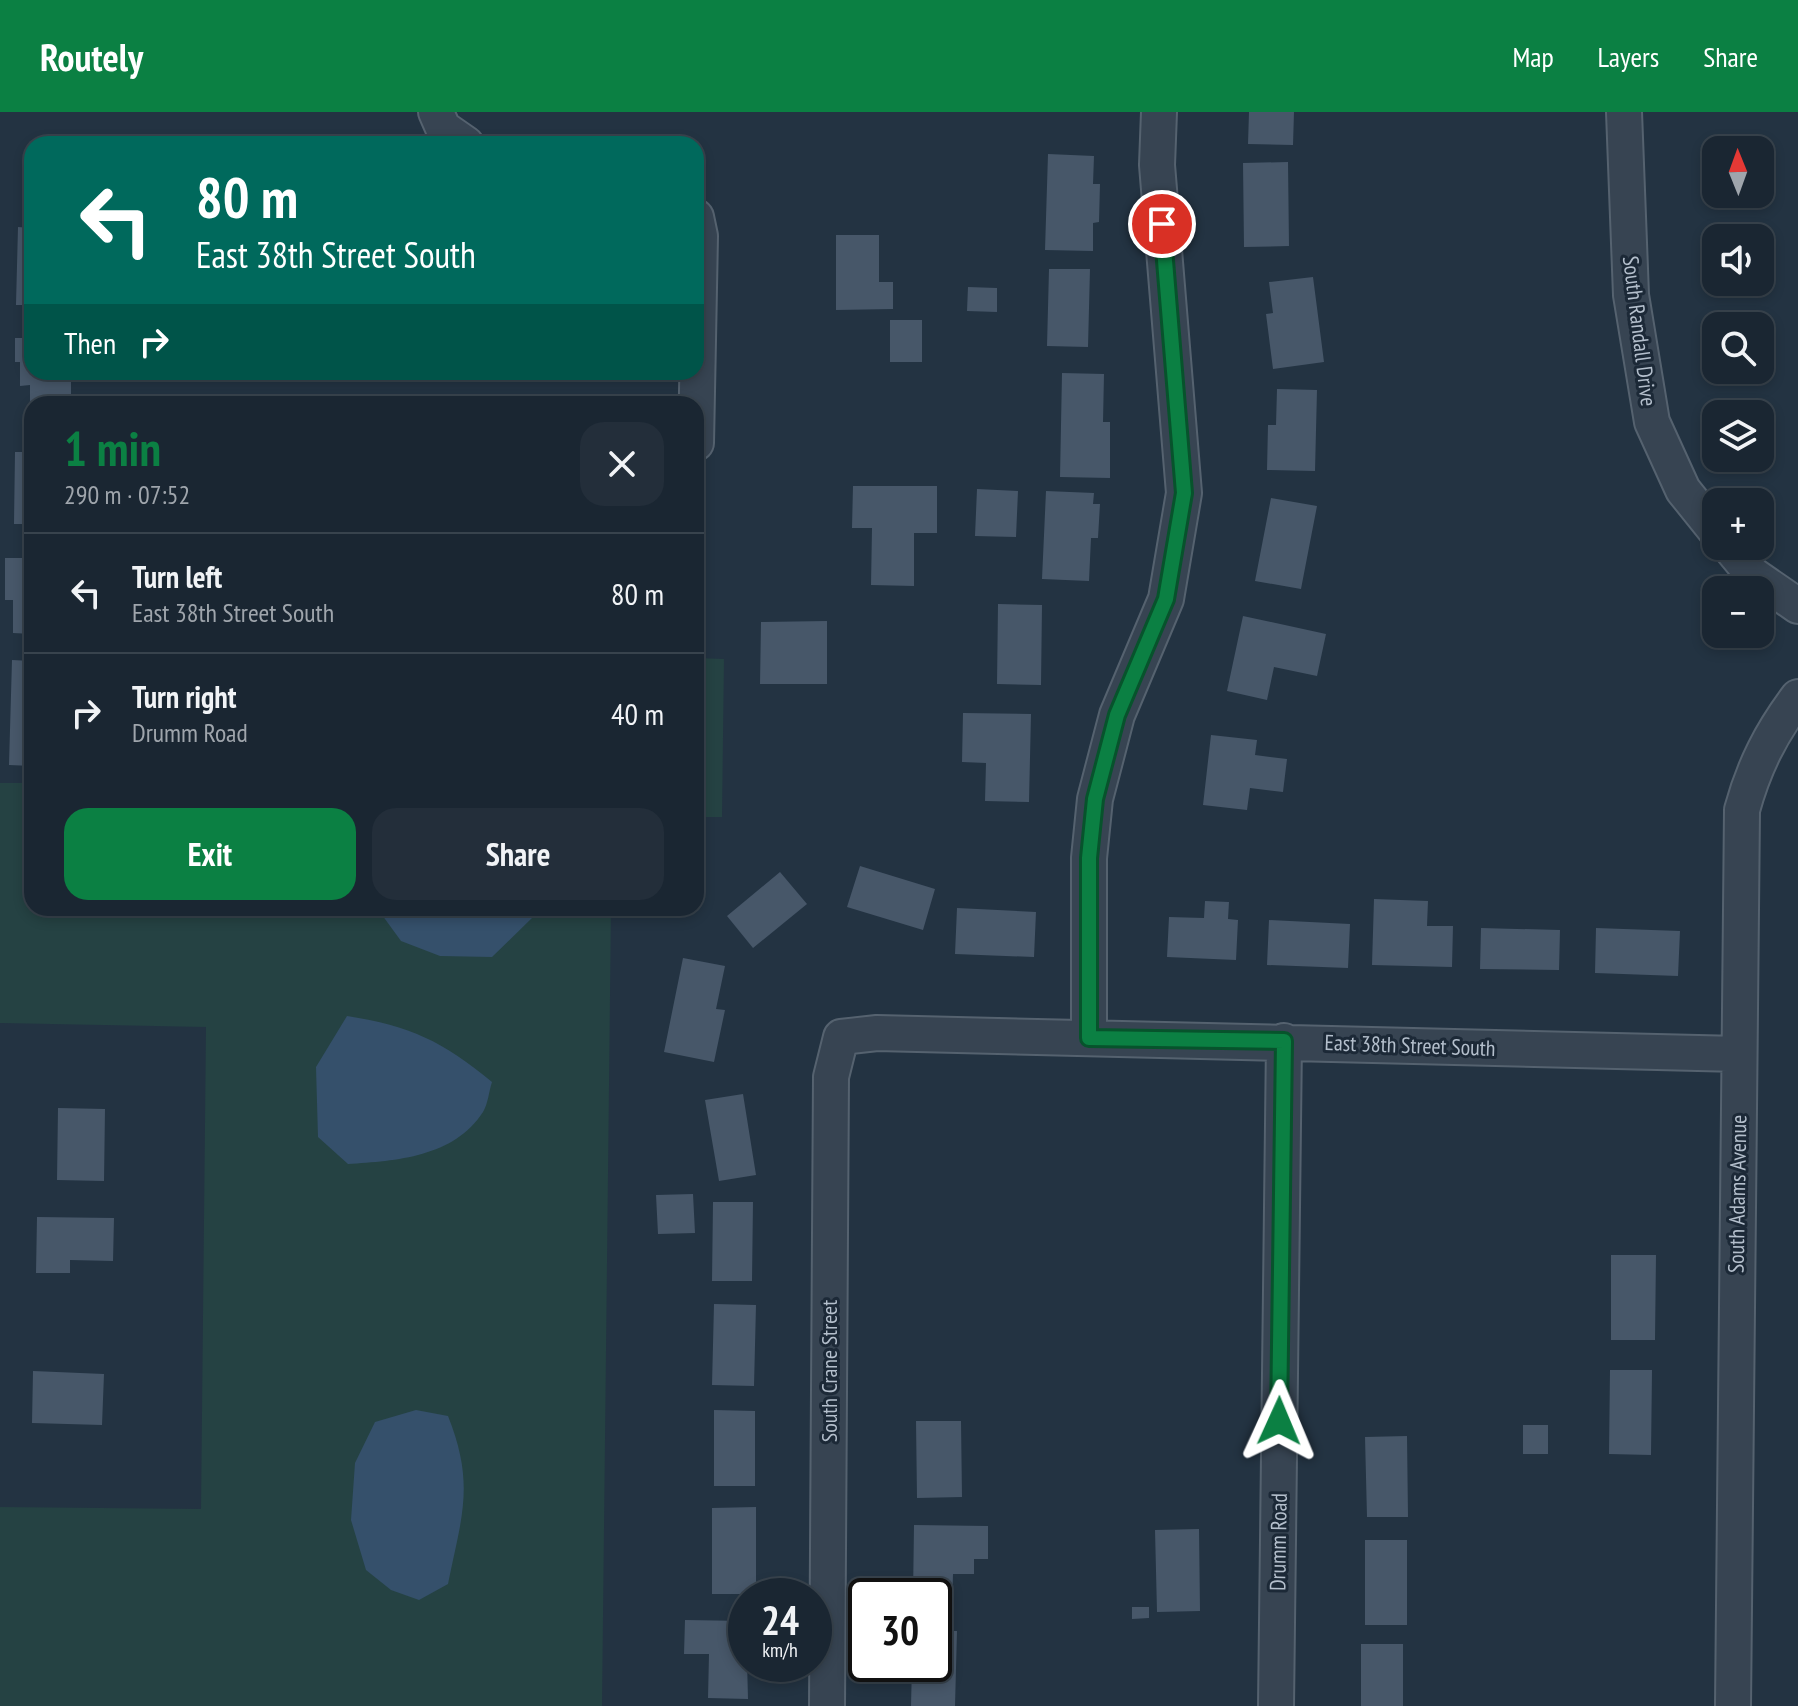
<!DOCTYPE html>
<html lang="en">
<head>
<meta charset="utf-8">
<style>
  body { margin:0; font-family:"PT Sans Narrow",sans-serif; background:#232e3a; color:#f1f3f6; height:100vh; display:flex; flex-direction:column; font-size:30px; white-space:nowrap }
  * { box-sizing:border-box; margin:0 }
  p { font-size:26px; color:#9fa5ac }
  .icon { flex:none; width:44px; height:44px; fill:none; stroke:currentColor; stroke-width:2; stroke-linecap:round; stroke-linejoin:round }
  .map { position:relative; flex:1; overflow:hidden }
  .drawer { position:absolute; left:24px; top:284px; width:680px; height:520px; display:flex; flex-direction:column; background:#1a2632; border-radius:24px; box-shadow:0 4px 12px #0003,0 0 0 2px #38434d }
  .drawer>* { flex:none }
  .banner { position:absolute; left:24px; top:24px; width:680px; height:244px; border-radius:24px; box-shadow:0 4px 12px #0003,0 0 0 2px #38434d; background:#00695c; color:#fff; overflow:hidden }
  .needle { width:52px; rotate:359deg }
  .buttons { position:absolute; left:1702px; top:24px; display:grid; gap:16px }
  .buttons a { display:grid; place-items:center; width:72px; height:72px; border-radius:16px; background:#1a2632; box-shadow:0 4px 12px #0003,0 0 0 2px #38434d; font-size:40px }
  .speed { position:absolute; left:728px; top:1466px; display:flex; gap:16px; font-size:40px; font-weight:700; text-align:center }
  .speed>* { display:grid; place-content:center; width:104px; height:104px; border-radius:50%; background:#1a2632; box-shadow:0 4px 12px #0003,0 0 0 2px #38434d; line-height:1 }
  .speed small { font-size:20px; font-weight:400 }
  .speed .limit { border:4px solid #111; border-radius:12px; background:#fff; color:#111 }
  .pin { position:absolute; display:grid; place-items:center; width:68px; height:68px; color:#fff; margin:-34px; border:4px solid #fff; border-radius:50%; box-shadow:0 2px 8px #0007 }
  .me { position:absolute; width:88px; margin:-44px; rotate:1deg; stroke-linejoin:round; filter:drop-shadow(0 0 6px #0008) }
  .turn { display:flex; align-items:center; gap:28px; height:168px; padding:0 40px; font-size:36px }
  .turn .icon { width:104px; height:104px; stroke-width:2.5 }
  .turn b { display:block; font-size:56px; line-height:68px }
  .then { display:flex; align-items:center; height:76px; padding:0 40px; background:#0003; gap:16px; font-size:30px }
  .round { display:grid; place-items:center; flex:none; width:84px; height:84px; border-radius:24px; background:#232e3a }
  .head { display:flex; align-items:center; justify-content:space-between; height:136px; padding:0 40px }
  h1 { font-size:48px; font-weight:700; line-height:60px; color:#0b8043 }
  .primary-button { display:flex; gap:16px; margin-top:auto; padding:16px 40px }
  .primary-button a { flex:1; height:92px; border-radius:24px; background:#0b8043; color:#fff; font-size:32px; font-weight:700; line-height:92px; text-align:center }
  .primary-button a+a { background:#232e3a; color:#f1f3f6 }
  ul { padding:0; list-style:none }
  li { display:flex; align-items:center; gap:24px; height:120px; padding:0 40px; border-top:2px solid #38434d }
  li div { flex:1 }
  li b { display:block; font-size:30px }
  li em { font-style:normal }
  header { display:flex; align-items:center; gap:48px; box-sizing:border-box; height:112px; padding:0 40px; background:#0b8043; color:#fff }
  header strong { font-size:38px }
  nav { display:flex; gap:44px; margin-inline-start:auto; font-size:28px }
  .map>svg:first-child { display:block }
</style>
</head>
<body>
<header>
<strong>Routely</strong>
<nav><a>Map</a><a>Layers</a><a>Share</a></nav>
</header>
<div class="map">
<svg width="1798" height="1594" viewBox="0 0 1798 1594">
  <rect width="100%" height="100%" fill="#233342"/>
  <path fill="#254243" d="M696,546l28,1 -2,158h-26z
    M0,671h32v125h579l-9,798h-602v-199l201,2 5,-482 -206,-4z"/>
  <path fill="#35506b" d="M377,796h155v10l-40,39 -52,-1 -39,-15z
    M347,904c64,10 95,25 145,66 -3,9 -4,22 -9,30 -29,45 -87,49 -135,52l-30,-27 -2,-70z
    M416,1298l32,6c27,68 14,99 0,168l-29,16 -28,-10 -25,-20 -15,-50 4,-57 20,-41z"/>
  <path fill="#475769" d="M1249,0h45l-1,33 -45,-1z
    M1048,42l46,2 -1,28h7l-1,38 -6,1v28l-48,-1z
    M1288,50l1,84 -45,1 -1,-84z
    M18,115l14,1v77h-16z
    M836,123h43v47h14v27l-57,1z
    M1049,157h41l-2,78 -41,-1z
    M1313,165l11,85 -51,7 -7,-55 7,-1 -4,-31z
    M968,175l29,1v24l-30,-1z
    M890,208h32v42h-32z
    M15,226h17v34h57l1,9 -19,-1v24h-41v-19l-10,1v-24h-5z
    M1062,261l42,1 -1,48h7v56l-50,-1z
    M1277,277l40,1 -2,81 -48,-1 1,-45h8z
    M15,340h17v72h-18z
    M853,374h84v47h-23v53l-43,-1 1,-57h-20z
    M977,377l41,2 -2,46 -41,-1z
    M1046,379l48,2 -1,11h7l-2,34h-7l-2,43 -47,-2z
    M1271,386l46,8 -16,83 -46,-8z
    M5,446h27v76l-19,-1v-33h-8z
    M998,492l44,1 -1,80 -44,-1z
    M1243,504l83,18 -9,42 -43,-9 -7,33 -40,-9z
    M827,509v63h-67l1,-62z
    M12,548l20,1v105l-23,-1z
    M963,601l68,1 -2,88 -44,-1 1,-38 -24,-1z
    M1211,623l46,5 -2,15 32,4 -4,33 -33,-4 -3,22 -44,-5z
    M860,754l75,23 -12,41 -76,-23z
    M780,760l27,32 -54,44 -26,-32z
    M1374,787l54,2 -1,25h26l-1,41 -80,-2z
    M1205,789l24,1 -1,17 10,1 -2,40 -69,-3 2,-40 35,1z
    M957,796l79,4 -2,45 -79,-3z
    M1269,808l81,4 -2,44 -81,-3z
    M1481,816l79,2 -1,40 -79,-1z
    M1596,816l84,3 -2,45 -83,-3z
    M683,846l42,8 -9,43 9,1 -11,52 -50,-10z
    M743,982l13,81 -37,6 -14,-81z
    M58,996l47,1 -1,72 -47,-1z
    M693,1082l2,39 -37,1 -2,-39z
    M713,1090h40l-1,79h-40z
    M37,1105l77,1 -1,43 -43,-1v13h-34z
    M1611,1143h45l-1,85h-44z
    M714,1192l42,1 -2,81 -42,-1z
    M1610,1258h42l-1,85 -42,-1z
    M33,1259l71,3 -2,51 -70,-2z
    M714,1298l41,1v75h-41z
    M916,1309h45l1,76 -45,1z
    M1523,1313h25v29h-25z
    M1407,1324l1,81h-41l-2,-80z
    M756,1395v87h-44v-86z
    M914,1413l74,1v33h-14v15h-21l-1,33h-18v-11h-21z
    M1199,1417l1,82 -43,1 -2,-82z
    M1365,1428h42v85h-42z
    M1132,1495h17v11l-17,1z
    M685,1508l61,1 2,78 -40,-1 1,-44h-25z
    M934,1519h23l-2,75h-44l1,-42h22z
    M1361,1532h42v62h-42z"/>
  <g fill="none" stroke-linecap="round" stroke-linejoin="round">
    <g stroke="#55626f" stroke-width="38">
      <path id="minor" d="M436,0l7,16 23,16
        M1624,0l7,183 21,127 31,68 33,41
        M696,105l4,19 -4,207
        M1729,434l24,29 45,31
        M1089,926v-180l6,-59 22,-84 49,-116 18,-106 -27,-328 2,-53
        M827,1594l4,-629 10,-40 36,-4 862,21
        M1276,1594l8,-665
        M1733,1594l9,-896c12,-44 29,-77 56,-113"/>
    </g>
    <use href="#minor" stroke="#374452" stroke-width="34"/>
  </g>
  <g fill="none" stroke-linecap="round" stroke-linejoin="round">
    <g stroke="#07532c" stroke-width="20">
      <path id="route" d="M1162,112l22,269 -18,106 -49,116 -22,84 -6,59v180l195,3 -5,380"/>
    </g>
    <use href="#route" stroke="#0b8043" stroke-width="14"/>
  </g>
  <g text-anchor="middle" dominant-baseline="central" stroke-width="6" stroke-linejoin="round" paint-order="stroke">
    <g font-size="22" fill="#b4bfcc" stroke="#1c2937">
      <text transform="translate(1640 219) rotate(83)">South Randall Drive</text>
      <text transform="translate(1410 933) rotate(2)">East 38th Street South</text>
      <text transform="translate(1737 1082) rotate(-89)">South Adams Avenue</text>
      <text transform="translate(829 1259) rotate(-90)">South Crane Street</text>
      <text transform="translate(1278 1430) rotate(-89)">Drumm Road</text>
    </g>
  </g>
</svg>
<div class="buttons">
<a><svg class="needle" viewBox="-14 -14 28 28"><path d="M0-13l5 13h-10z" fill="#e53935"/><path d="M0 13l5-13h-10z" fill="#9fa5ac"/></svg></a>
<a><svg class="icon" aria-label="sound" viewBox="0 0 24 24"><path d="M4 9h4l5-4v14l-5-4H4zM17 9q2 3 0 6"/></svg></a>
<a><svg class="icon" aria-label="search" viewBox="0 0 24 24"><circle cx="10" cy="10" r="6"/><path d="M15 15l6 6"/></svg></a>
<a><svg class="icon" aria-label="layers" viewBox="0 0 24 24"><path d="M12 4l9 5-9 5-9-5zM3 14l9 5 9-5"/></svg></a>
<a>+</a>
<a>−</a>
</div>
<div class="speed"><div>24<small>km/h</small></div><div class="limit">30</div></div>
<div class="pin" style="left:1162px;top:112px;background:#d93025"><svg class="icon" aria-label="arrive" viewBox="0 0 24 24"><path d="M6 21V4h12l-3 4 3 4H6"/></svg></div>
<svg class="me" style="left:1279px;top:1309px" viewBox="-20 -20 40 40"><path d="M0-17L14 15 0 8-14 15z" fill="#0b8043" stroke="#fff" stroke-width="4"/></svg>
<div class="banner">
<div class="turn"><svg class="icon" aria-label="left" viewBox="0 0 24 24"><path d="M17 20v-9H6M10 6l-5 5 5 5"/></svg><div><b>80 m</b>East 38th Street South</div></div>
<div class="then">Then<svg class="icon" aria-label="right" viewBox="0 0 24 24"><path d="M7 20v-9h11M14 6l5 5-5 5"/></svg></div>
</div>
<section class="drawer">
<div class="head"><div><h1>1 min</h1><p>290 m · 07:52</p></div><a class="round"><svg class="icon" aria-label="close" viewBox="0 0 24 24"><path d="M6 6l12 12M18 6L6 18"/></svg></a></div>
<ul>
<li><svg class="icon" aria-label="left" viewBox="0 0 24 24"><path d="M17 20v-9H6M10 6l-5 5 5 5"/></svg><div><b>Turn left</b><p>East 38th Street South</p></div><em>80 m</em></li>
<li><svg class="icon" aria-label="right" viewBox="0 0 24 24"><path d="M7 20v-9h11M14 6l5 5-5 5"/></svg><div><b>Turn right</b><p>Drumm Road</p></div><em>40 m</em></li>
</ul>
<div class="primary-button"><a>Exit</a><a>Share</a></div>
</section>
</div>
</body>
</html>
